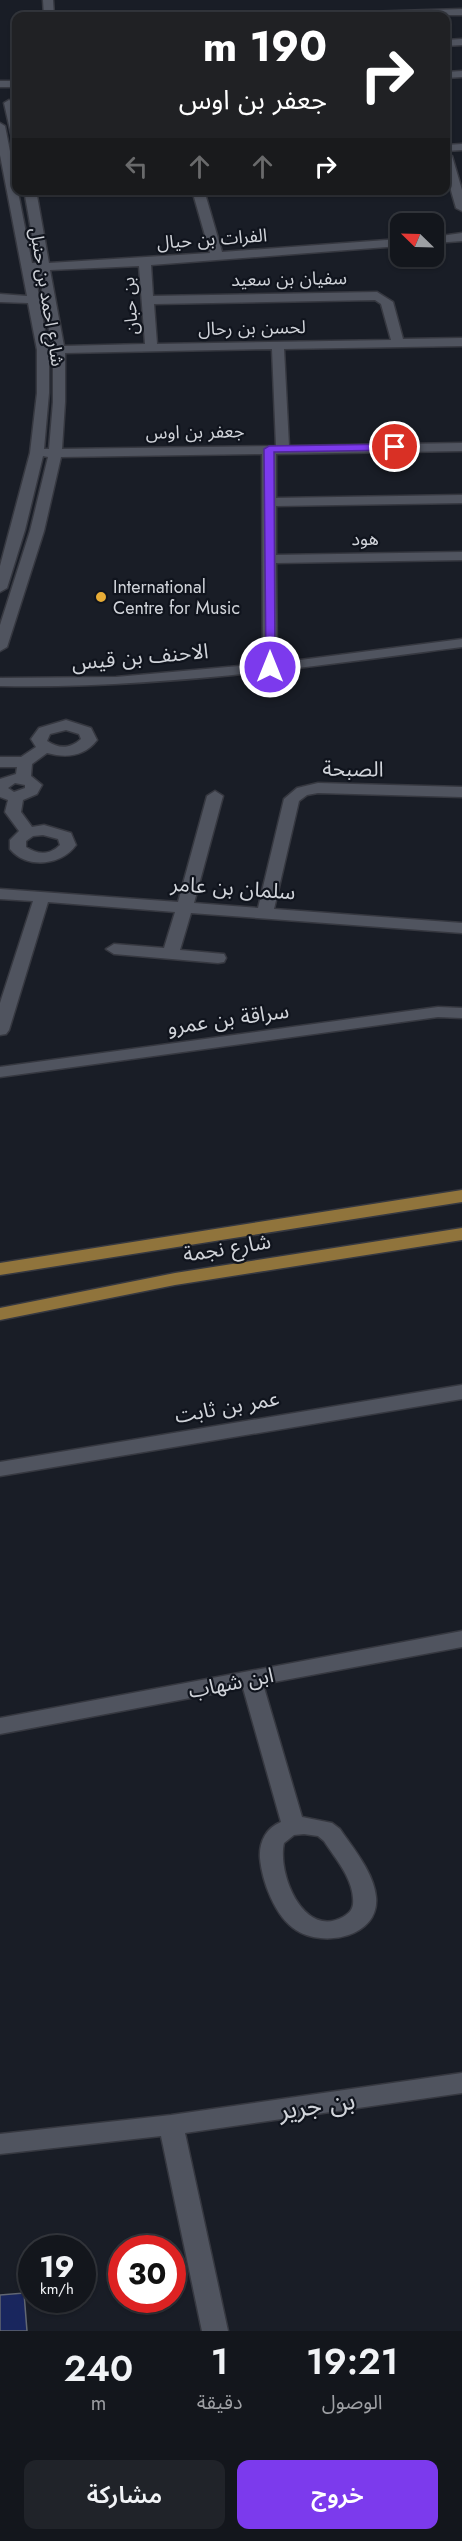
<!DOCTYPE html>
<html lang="ar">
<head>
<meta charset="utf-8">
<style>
  body { margin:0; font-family:Jost,"Noto Sans Arabic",sans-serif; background:#202329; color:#f1f3f6; direction:rtl; height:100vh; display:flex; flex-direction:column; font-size:22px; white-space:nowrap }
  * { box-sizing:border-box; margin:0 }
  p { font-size:20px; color:#9d9fa3 }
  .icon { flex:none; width:33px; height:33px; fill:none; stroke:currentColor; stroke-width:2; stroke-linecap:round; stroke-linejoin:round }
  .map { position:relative; height:2331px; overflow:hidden; direction:ltr }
  .panel { display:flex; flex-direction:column; background:#13161c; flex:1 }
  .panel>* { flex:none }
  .hud { position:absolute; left:12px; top:12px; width:438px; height:183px; border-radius:12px; box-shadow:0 2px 4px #0004,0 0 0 2px #32353b; direction:rtl; background:#202124; color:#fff; overflow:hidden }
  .needle { width:39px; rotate:293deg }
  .tools { position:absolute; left:390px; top:213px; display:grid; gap:12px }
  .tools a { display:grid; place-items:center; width:54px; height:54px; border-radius:12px; background:#13161c; box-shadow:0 2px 4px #0004,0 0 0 2px #32353b; font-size:30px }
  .speed { position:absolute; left:18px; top:2235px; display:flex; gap:12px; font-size:30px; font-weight:700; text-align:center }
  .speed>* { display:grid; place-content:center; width:78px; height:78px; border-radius:50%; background:#13161c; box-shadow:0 2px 4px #0004,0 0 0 2px #32353b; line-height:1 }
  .speed small { font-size:15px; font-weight:400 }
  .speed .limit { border:9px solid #d22; background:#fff; color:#111 }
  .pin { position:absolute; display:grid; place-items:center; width:51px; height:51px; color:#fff; margin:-26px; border:3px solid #fff; border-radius:50%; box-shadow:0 2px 6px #0007 }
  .me { position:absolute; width:66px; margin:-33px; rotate:0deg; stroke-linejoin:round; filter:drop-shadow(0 0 4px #0008) }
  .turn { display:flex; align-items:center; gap:21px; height:126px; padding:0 24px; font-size:27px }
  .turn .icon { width:78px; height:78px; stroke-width:2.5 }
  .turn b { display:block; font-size:42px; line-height:51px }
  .lanes { display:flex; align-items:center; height:57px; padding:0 24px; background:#0003; justify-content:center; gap:30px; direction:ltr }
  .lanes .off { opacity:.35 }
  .eta { display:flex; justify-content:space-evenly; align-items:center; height:102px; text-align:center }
  .eta b { font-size:36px; font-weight:600; line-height:42px }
  .primary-button { display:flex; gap:12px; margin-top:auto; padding:12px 24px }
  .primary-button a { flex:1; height:69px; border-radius:12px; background:#7c3aed; color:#fff; font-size:24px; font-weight:600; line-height:69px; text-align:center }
  .primary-button a+a { background:#202329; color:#f1f3f6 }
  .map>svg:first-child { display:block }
</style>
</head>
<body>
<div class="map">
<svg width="462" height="2331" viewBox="0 0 462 2331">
  <rect width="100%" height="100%" fill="#191d26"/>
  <path fill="#19265e" stroke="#626772" stroke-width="1.5" d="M24,2293l3,38h-27v-36z"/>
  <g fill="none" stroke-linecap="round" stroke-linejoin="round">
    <g stroke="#363840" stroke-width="3">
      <path id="minor" d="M43,0h10l1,16h-10z
        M462,9v6h-291l5,-3h190z
        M462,39v6l-16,1v-6z
        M462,71v6l-16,1v-6z
        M0,81h16v6h-16z
        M9,100l5,3 2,34 -5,-3 -7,-31z
        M0,123l5,3 27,137h5l-13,-73h12l13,73 161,-10 -18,-63h12l18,62 178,-13v7l-249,19 2,31 224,-4 16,10 10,37 59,-1v8l-178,3 5,97 173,-3v8l-186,3v44l186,-3v8l-186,3v49l186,-3v8l-186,3 1,100 185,-24v8c-154,20 -306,42 -462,39v-8l116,-1 147,-13 -1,-210 -201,3 -17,74 -37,116 -7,4v-26l30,-94 18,-74 -5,-1 -18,74 -18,58 -7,4v-26l30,-113 7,-60v-43l-9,-47 -28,-1v-8l27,2 -27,-141zM139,266l6,78 -81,2 -14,-76zM34,270h5l4,26h-4zM375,300l6,4 10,36 -234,4 -3,-40zM44,303l8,43h-4l-8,-42zM272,349l4,97 -214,3 3,-47v-49zM49,354h4v48l-4,47h-5l5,-56z
        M462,144v6l-16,1v-6z
        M446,153l6,3 10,34v21l-6,-3 -10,-35z
        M462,233v8l-28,2v-6z
        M66,720l25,8 6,12c-13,17 -31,18 -50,13l-15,11 -1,12 11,9 -5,9 -14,6 -2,12 11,15 12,-2 27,8 5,12c-14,20 -49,25 -66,4v-9l9,-9 -14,-19 3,-12 -8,-3v-18l16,-5 1,-7h-17v-10h21l15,-10 -5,-8 8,-11zM66,730l13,4 2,5c-11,10 -22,10 -34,2l3,-7zM15,783l10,2v3l-11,4 -6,-4zM43,835l15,4 2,6c-10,10 -22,10 -34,2v-6l7,-5z
        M318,783l144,4v10l-144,-4 -11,2 -8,6 -25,108 188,14v10l-271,-20 -11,37 44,4 2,4 -2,4 -6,1 -104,-9 -8,-5 8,-5 50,4 11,-36 -127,-10 -39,128 -3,4 -6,1v-32l33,-102 -33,-2v-10l178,13 29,-106 8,-5 8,5 -29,107 64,5 26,-109 13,-11z
        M438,1007l24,1v10l-24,-1 -438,60v-10z
        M462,1385v14l-462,77v-14z
        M462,1631v16l-199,37 39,133 30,6 8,6c13,19 34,44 36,68 4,40 -53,51 -80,33 -21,-13 -34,-49 -36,-72 -1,-16 6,-30 21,-36l-38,-134 -243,46v-16zM304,1834l14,2 6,5c11,17 28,36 29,57 1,10 -2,14 -10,19 -40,22 -66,-44 -59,-74l10,-8z
        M462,2073v20l-277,40 43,198h-26l-41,-195 -161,18v-20l171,-19z"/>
    </g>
    <g stroke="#363840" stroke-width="3">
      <path id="major" d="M462,1190v12l-462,73v-12z
        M462,1228v12l-287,45 -175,35v-12l175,-35z"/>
    </g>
    <use href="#minor" fill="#50545f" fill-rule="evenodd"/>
    <use href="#major" fill="#90743c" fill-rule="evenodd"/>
  </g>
  <path fill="#7c3aed" stroke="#51269a" stroke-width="1.5" d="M395,444l5,3 -2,3 -124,2 1,215 -1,2h-8l-2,-220 5,-3z"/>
  <circle fill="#e7ac36" stroke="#10141d" stroke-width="2" cx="101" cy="597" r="6"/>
  <g text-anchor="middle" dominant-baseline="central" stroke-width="4.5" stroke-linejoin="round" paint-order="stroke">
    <g font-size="18" fill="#d1d4da" stroke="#10141d">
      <text transform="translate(212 239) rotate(-4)">الفرات بن حيال</text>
      <text transform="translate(289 279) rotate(-1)">سفيان بن سعيد</text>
      <text transform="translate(47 297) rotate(81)">شارع احمد بن حنبل</text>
      <text transform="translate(130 306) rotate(-94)">بن حبان</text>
      <text transform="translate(252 328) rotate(-1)">لحسن بن رحال</text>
      <text transform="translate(195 432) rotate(-1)">جعفر بن اوس</text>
      <text transform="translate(365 539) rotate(-1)">هود</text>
    </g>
    <g font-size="18" fill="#d1d4da" stroke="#10141d" text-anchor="start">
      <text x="113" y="587">International<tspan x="113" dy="21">Centre for Music</tspan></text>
    </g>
    <g font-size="21" fill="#d1d4da" stroke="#10141d">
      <text transform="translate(140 657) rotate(-5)">الاحنف بن قيس</text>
      <text transform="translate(353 769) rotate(1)">الصبحة</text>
      <text transform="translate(233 888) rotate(4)">سلمان بن عامر</text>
      <text transform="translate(228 1019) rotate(-8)">سراقة بن عمرو</text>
      <text transform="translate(227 1248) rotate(-9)">شارع نجمة</text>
      <text transform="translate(227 1407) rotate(-10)">عمر بن ثابت</text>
      <text transform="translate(231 1683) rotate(-11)">ابن شهاب</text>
    </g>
    <g font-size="26" fill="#d1d4da" stroke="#10141d">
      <text transform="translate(317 2105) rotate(-8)">بن جرير</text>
    </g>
  </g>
</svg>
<div class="tools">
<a><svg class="needle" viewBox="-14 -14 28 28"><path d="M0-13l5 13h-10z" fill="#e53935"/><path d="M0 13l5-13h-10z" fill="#9d9fa3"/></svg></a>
</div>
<div class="speed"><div>19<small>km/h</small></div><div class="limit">30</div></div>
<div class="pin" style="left:395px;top:447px;background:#d93025"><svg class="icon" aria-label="arrive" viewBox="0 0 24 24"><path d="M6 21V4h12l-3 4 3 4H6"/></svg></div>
<svg class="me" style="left:270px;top:667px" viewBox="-20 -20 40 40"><circle r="17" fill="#7c3aed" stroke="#fff" stroke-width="3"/><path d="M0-11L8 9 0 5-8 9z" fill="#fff"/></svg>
<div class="hud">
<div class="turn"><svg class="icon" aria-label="right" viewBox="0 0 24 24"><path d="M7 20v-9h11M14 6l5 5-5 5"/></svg><div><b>190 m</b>جعفر بن اوس</div></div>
<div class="lanes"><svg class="icon off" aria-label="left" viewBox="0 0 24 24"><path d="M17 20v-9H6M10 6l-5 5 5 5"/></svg><svg class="icon off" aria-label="ahead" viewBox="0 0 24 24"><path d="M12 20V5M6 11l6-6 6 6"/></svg><svg class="icon off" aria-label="ahead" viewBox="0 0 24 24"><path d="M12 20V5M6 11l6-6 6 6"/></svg><svg class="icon" aria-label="right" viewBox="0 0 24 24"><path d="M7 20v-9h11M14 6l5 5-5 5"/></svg></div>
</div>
</div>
<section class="panel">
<div class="eta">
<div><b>19:21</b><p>الوصول</p></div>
<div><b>1</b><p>دقيقة</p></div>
<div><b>240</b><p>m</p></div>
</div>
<div class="primary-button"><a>خروج</a><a>مشاركة</a></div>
</section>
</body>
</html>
